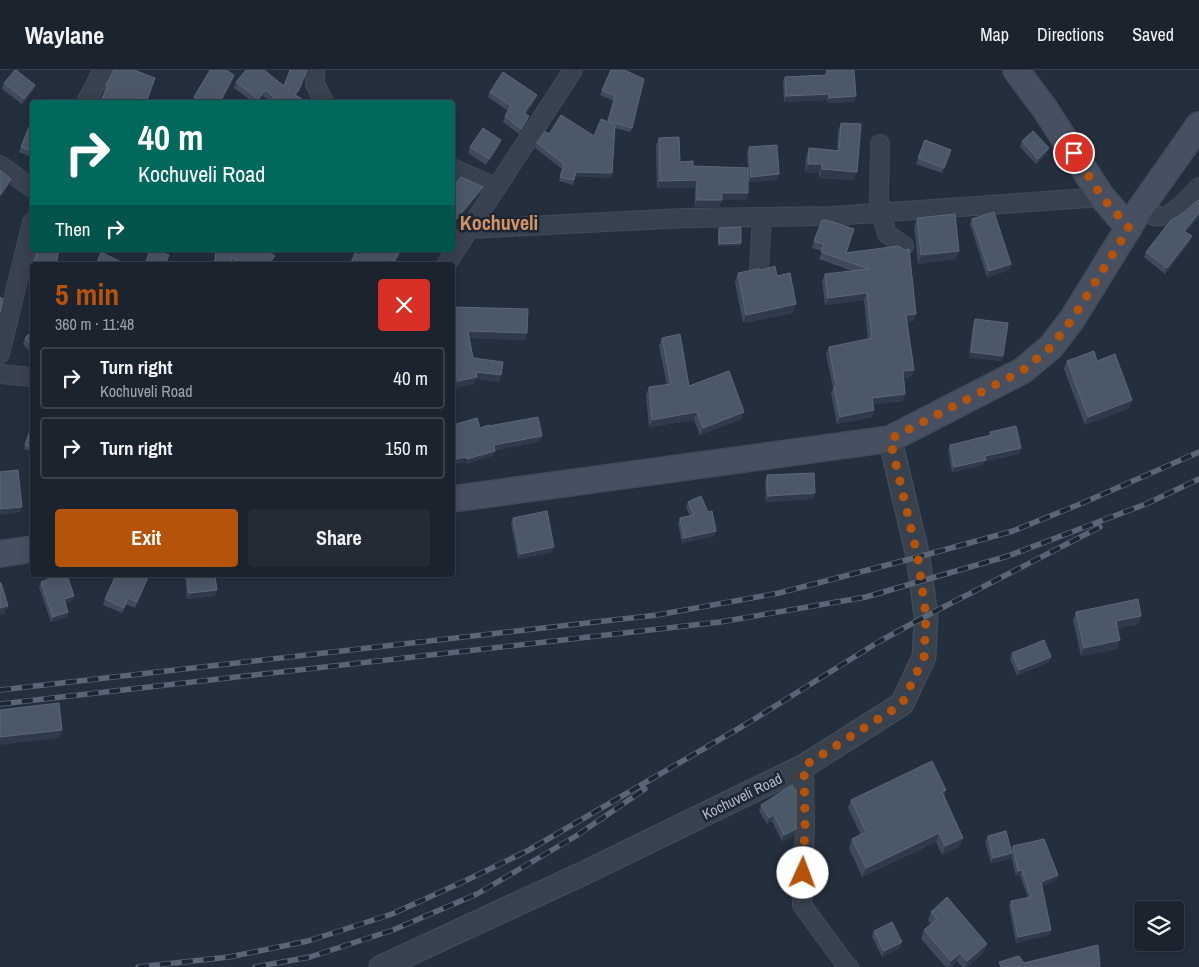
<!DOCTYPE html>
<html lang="en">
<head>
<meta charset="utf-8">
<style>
  body { margin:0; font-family:"Archivo Narrow",sans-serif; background:#242b36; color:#f1f3f6; height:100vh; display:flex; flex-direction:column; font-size:19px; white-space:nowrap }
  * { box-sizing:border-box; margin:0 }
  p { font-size:16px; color:#a0a4aa }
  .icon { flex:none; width:28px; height:28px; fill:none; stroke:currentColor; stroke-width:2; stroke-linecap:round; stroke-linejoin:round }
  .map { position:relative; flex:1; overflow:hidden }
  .details { position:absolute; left:30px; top:192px; width:425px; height:315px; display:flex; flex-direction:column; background:#1b232e; border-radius:5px; box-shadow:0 2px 12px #0003,0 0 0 1px #39404a }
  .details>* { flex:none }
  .guide { position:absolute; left:30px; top:30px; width:425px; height:152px; border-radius:5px; box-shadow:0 2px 12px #0003,0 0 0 1px #39404a; background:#00695c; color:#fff; overflow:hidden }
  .controls { position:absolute; left:1134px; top:831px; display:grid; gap:10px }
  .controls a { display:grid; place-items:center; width:50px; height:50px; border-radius:5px; background:#1b232e; box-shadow:0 2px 12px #0003,0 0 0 1px #39404a; font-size:25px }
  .pin { position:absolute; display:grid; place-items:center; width:42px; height:42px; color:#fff; margin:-21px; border:2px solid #fff; border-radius:50%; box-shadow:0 1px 5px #0007 }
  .me { position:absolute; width:55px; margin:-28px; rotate:2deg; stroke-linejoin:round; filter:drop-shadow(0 0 4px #0008) }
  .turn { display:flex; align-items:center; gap:18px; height:105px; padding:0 25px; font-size:22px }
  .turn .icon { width:65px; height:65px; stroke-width:2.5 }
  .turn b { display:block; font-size:35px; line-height:42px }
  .then { display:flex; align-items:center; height:48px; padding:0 25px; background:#0003; gap:10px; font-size:19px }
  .round { display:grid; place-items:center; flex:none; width:52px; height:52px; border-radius:5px; background:#242b36 }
  .overview { display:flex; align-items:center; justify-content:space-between; height:85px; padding:0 25px }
  h1 { font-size:30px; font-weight:700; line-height:38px; color:#b45309 }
  .cta { display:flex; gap:10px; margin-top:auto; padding:10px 25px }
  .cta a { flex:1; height:58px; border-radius:5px; background:#b45309; color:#fff; font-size:20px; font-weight:700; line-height:58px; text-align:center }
  .cta a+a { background:#242b36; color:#f1f3f6 }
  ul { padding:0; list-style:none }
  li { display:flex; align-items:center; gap:15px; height:62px; margin:0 10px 8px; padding:0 15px; border:2px solid #39404a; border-radius:5px }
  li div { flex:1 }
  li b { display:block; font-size:19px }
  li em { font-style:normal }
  header { display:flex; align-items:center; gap:30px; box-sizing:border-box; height:70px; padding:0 25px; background:#1b232e; border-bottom:1px solid #39404a }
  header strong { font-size:24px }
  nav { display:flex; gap:28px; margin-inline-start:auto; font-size:18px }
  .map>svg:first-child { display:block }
</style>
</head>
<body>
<header>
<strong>Waylane</strong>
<nav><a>Map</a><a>Directions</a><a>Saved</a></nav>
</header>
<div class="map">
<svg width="1199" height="897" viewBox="0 0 1199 897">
  <rect width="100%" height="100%" fill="#242f3e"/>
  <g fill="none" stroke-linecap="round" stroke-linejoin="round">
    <g stroke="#414a57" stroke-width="20">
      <path id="minor" d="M315,0v14l9,18
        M86,32l17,-32
        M880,74l-1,56 2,12 6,22 17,12
        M0,95l32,23
        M452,98l45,20
        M1140,139c5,3 10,6 14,7 18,4 34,-18 45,-29
        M470,159l215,-11 147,-2 270,-19
        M446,195l127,-195
        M759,198l3,-51
        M0,284l32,-132
        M0,304l32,3
        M804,696l1,59 -3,80 44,60 3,2"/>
    </g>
    <g stroke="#414a57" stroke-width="25">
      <path id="tertiary" d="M381,897l201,-93 222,-108 98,-62 22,-47 2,-41 -8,-59 -28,-118"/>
    </g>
    <g stroke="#414a57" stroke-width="28">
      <path id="secondary" d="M1016,0l29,39 57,88 27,31
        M452,429l438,-60 132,-68 29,-24 22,-29 67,-109 59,-84
        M0,484l32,-5"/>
    </g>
    <use href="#minor" stroke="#38414e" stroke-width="18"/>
    <use href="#tertiary" stroke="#38414e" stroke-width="22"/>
    <use href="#secondary" stroke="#465061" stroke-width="25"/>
    <g stroke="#5a6575" stroke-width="5.5">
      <path id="rail" d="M0,620l657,-75 122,-22 139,-36 95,-26 72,-29 114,-50
        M0,634l720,-82 146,-25 142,-41 138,-52 53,-25
        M138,897l91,-10 79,-16 84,-27 77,-35 60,-29 219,-127 132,-82 46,-25 174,-89
        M255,897l55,-10 83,-27 84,-36 99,-58 69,-47"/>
    </g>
    <use href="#rail" stroke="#1d2633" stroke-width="4" stroke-dasharray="11" stroke-linecap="butt"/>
  </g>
  <path fill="#3f4b5c" d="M113,0h21l21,8 -9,24h-46l6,-11h-2l2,-6 7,-12z
    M611,0l21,58 -2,4 -15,-4 -3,45 -1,5 -36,-2 -2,9 -14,-4 3,-12 -27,-21 2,-5 12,-9 45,2 14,-14 6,-21 -14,-6z
    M826,0h28v32l-27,1v-3l-43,2 -1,-20 2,-5 40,-2z
    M234,5l-2,6 -11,21h-29l2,-5z
    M236,12l48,4 23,16h-37l-7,-6 -5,6h-5l-19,-14z
    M4,13l29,8 -11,13 -20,-15z
    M490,22l47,3 -2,5 -9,14 1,8 -8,12 -16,-12 2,-6 3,-5 -20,-14z
    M841,53l13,57 -35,-2v-5l-14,-1 1,-15 3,-9 28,2 1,-19z
    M29,57l3,1v29l-13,-5z
    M659,68l21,24 13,4 55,2 -1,-15 2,-6 30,27 -2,6 -28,2 -1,-7v18l-2,7h-24l-3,7h-24v-19h-38l-1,-43z
    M925,70l26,10 -9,23 -26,-9z
    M1022,71l25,13 -11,10 -16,-17z
    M499,76l-13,19 -18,-12 2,-6z
    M1199,131v16l-13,15 4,10 -25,32 -21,-17 2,-5 36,-38z
    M917,148l42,33 -3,8 -38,5 -4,-37z
    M972,149l39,45 -2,6 -22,7 -17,-53z
    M822,150l24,33 52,-7 16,75h-7l4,56 -7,1 -1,23 -30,3 1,6 -2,7 -35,7 -6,-31 2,-5 -7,-34 3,-7 39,-8 -4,-39 -39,5 -3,-24 3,-7 27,-3 -33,-12 3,-8 -10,-3z
    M719,158l21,18h-22v-15z
    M215,180h52l8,6 -2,4 -4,5h-35l-3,-3v3h-17z
    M362,180h40l-9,15h-4l-3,-2 -1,2h-35l9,-10z
    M32,195v10l-2,-1z
    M738,203l55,40 -50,10 -8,-41z
    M452,237l73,33 -56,-2 4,20 26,24 -23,-3 -2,5 -19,4 -3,-14z
    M975,249l28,37 -2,5 -32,-4 4,-32z
    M32,261v23l-9,-10 2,-6z
    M662,268l27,48 55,26 -3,7 -41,16 -6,-15 -45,7 -3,-32 3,-8 18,-2 -8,-39z
    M1067,291h30l35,39 -3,8 -44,17 -21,-56z
    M32,354v28l-8,-3z
    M990,362l31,16 -2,6 -34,7 -2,4 -31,7 -4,-22 2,-5 39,-9z
    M767,405l46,24 -47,3 -1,-21z
    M688,432l26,34 -32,7 -4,-20 2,-5 10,-2 -4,-9z
    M513,448l39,34 -34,7 -7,-35z
    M149,505l-14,33 -9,-4 -4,9 -19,-8 2,-6z
    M185,505h30v21l-28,3z
    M41,512l33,14 -2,5 -7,2 3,9 -1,5 -16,5 -12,-35z
    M1076,542l65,4 -3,8 -20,4 -1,21 -36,7 -8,-36z
    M1012,583l39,4 -2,5 -32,14 -7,-17z
    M792,715l2,50 -12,6 -10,-20 -5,3 -8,-13 2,-6z
    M946,720l-2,7 19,41 -3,8 -18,9 -6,-13 -74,35 -13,-29 3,-9 9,-4 -13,-27 3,-8z
    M988,766l23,15 2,-5 45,29 -2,5 -14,6 9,44 -2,5 -33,8 -7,-37 2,-5 17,-3 -8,-23 -4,1 -5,-22 -1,5 -19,4 -6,-21z
    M931,842l53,40 -17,15h-5l-5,-6 -6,6h-5l-25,-28 3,-9 7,-6 -3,-4z
    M874,861l26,17 -18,9 -10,-21z"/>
  <path fill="#2f3b4b" d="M234,5l-2,6 -11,21h-1z
    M35,15l-2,6 -11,13 2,-5z
    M266,20l-3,6 -5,6h-1l1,-3z
    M829,24l-2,6 -43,2 2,-6z
    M537,25l-2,5 -13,19 2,-6z
    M856,26l-2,6 -27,1 2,-5z
    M529,46l-2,6 -8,12 2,-5z
    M501,70l-2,6 -13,19 3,-6z
    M1049,78l-2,6 -11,10 2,-5z
    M808,94h14l-3,9 -14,-1z
    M822,99l35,3 -3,8 -35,-2z
    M576,102l36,1 -1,5 -36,-2z
    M779,104l-2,6 -28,2 2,-5z
    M11,109l-2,6 -9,13v-3z
    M697,110l-2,8h-38l3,-7z
    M483,117l-2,5 -29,35v-3z
    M722,123h26l-2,7h-24l-3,7h-24l2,-7z
    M1199,143v4l-17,19 2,-5z
    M1192,166l-2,6 -25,32 2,-6z
    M741,173l-1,3h-22l1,-2z
    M401,180h1l-9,15 1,-4z
    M959,181l-3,8 -38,5 3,-9z
    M275,186l-2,4 -4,5h-2z
    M1011,194l-2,6 -22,7 2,-6z
    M867,223l-3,7 -39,5 3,-7z
    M796,234l-3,9 -50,10 3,-8z
    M916,244l-2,7 -10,1 2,-7z
    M468,261l59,2 -2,7 -59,-2z
    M971,282l32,4 -2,5 -32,-4z
    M914,300l-3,7 -10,1 2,-7z
    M476,302l25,3 -2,7 -23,-3 -2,5 -19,4 3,-7z
    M905,324l-2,7 -34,4 3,-7z
    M1132,330l-3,8 -44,17 3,-8z
    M874,340l-2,7 -35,7 3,-7z
    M697,342l-3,8 -45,7 3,-7z
    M744,342l-3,7 -41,16 3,-7z
    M542,366l-2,6 -48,9 2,-6z
    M1021,378l-2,6 -34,7 -2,4 -31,7 2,-5 31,-11z
    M495,381l-2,5 -28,8 2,-5z
    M466,387l-2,5 -12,3v-5z
    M815,423l-2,6 -47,3 2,-6z
    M22,437l-2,5 -20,3v-6z
    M716,461l-2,5 -32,7 2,-5z
    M554,477l-2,5 -34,7 2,-5z
    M217,520l-2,6 -28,3 2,-6z
    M74,526l-2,5 -10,3 2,-5z
    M8,536l-3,7 -5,2v-7z
    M68,542l-1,5 -16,5 2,-5z
    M1141,546l-3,8 -25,5 3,-8z
    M1120,570l-3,9 -36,7 3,-8z
    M1051,587l-2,5 -32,14 2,-6z
    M62,660l-3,8 -59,7v-8z
    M946,720l-3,8 -1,-6z
    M774,745l-2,6 -5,3 2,-6z
    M796,759l-2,6 -12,6 2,-6z
    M939,763l-3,9 -74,35 4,-9z
    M963,768l-3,8 -18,9 3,-9z
    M1012,783l-2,6 -19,4 2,-5z
    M1022,800l-2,5 -4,1 2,-5z
    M1058,805l-2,5 -17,7 2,-5z
    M1051,860l-2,5 -33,8 2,-6z
    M902,872l-2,6 -18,9 2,-6z
    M987,874l-3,8 -17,15h-2l2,-6z
    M960,883l-3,8 -6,6h-2l2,-6z"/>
  <path fill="#4b5868" stroke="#5c6777" d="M15,0h1l19,15 -11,14 -20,-16z
    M114,0h20l21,8 -8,22 -7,-3 -2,5h-38l8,-16 -2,-1z
    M210,0h16l8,5 -14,27h-14l-12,-5z
    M246,0h18l20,16 6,-16h17l-8,20 -4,5 12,7h-29l-12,-12 -8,9 -22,-17z
    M611,0h13l20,9 -12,49 -24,-7 7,-25 -13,-6z
    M827,0h27l2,26 -27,2v-4l-43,2 -1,-19 42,-2z
    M503,2l34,23 -13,18 5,3 -8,13 -16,-13 6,-10 -21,-14z
    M561,45l33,21 7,-17 14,6 -3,48 -36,-1 -2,8 -14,-3 4,-13 -27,-21 8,-12 4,3z
    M841,53l20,1 -4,48 -35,-3v-5h-14l1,-16 30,3z
    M29,57l3,1v23l-11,-4z
    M483,58l18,12 -12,19 -19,-12z
    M1033,61l16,17 -11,11 -16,-18z
    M679,67l1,25 13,-1v5l55,2v25h-26v7h-25v-20l-37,1 -1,-43z
    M925,70l26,10 -7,18 -26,-10z
    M777,75l2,29 -28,3 -2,-30z
    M0,100l11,9 -11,16z
    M461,107l22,10 -31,37v-36z
    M1198,130l1,1v12l-15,18 8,5 -25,32 -21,-16 25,-32 11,-6z
    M994,142l17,52 -22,7 -17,-52z
    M955,144l4,37 -38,4 -4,-37z
    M822,150h5l27,9 -8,24 52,-7 7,4 4,-1 7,65 -10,1 8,55 -11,1 2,23 -33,4 2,12 -34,7 -6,-30 2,-1 -7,-39 43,-9 -5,-45 -39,5 -3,-24 44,-5 -48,-17 3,-8 -10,-3z
    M741,157v16l-22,1v-16z
    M37,180h22l-3,15h-23z
    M150,180h13l-1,3 7,2 -4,10h-20z
    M216,180h51l8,6 -8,9h-25l-10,-8 -1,8h-16z
    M362,180h39l-7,11 -6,-3 -4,7h-34l5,-12 4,2z
    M101,182l20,10 -2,3h-23z
    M775,196l2,10 13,-3 6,31 -50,11 -8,-42 20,-4 4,1z
    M0,227l3,2 -3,13z
    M452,237l76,2 -1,24 -59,-2 5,27 30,4 -2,13 -25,-3 1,5 -19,4 -6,-27z
    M975,249l33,4 -5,33 -32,-4z
    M32,261v16l-7,-9z
    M680,264l9,52 40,-15 15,41 -41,16 -6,-16 -45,8 -3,-33 22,-3 -9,-46z
    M1094,281l3,10 18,-7 17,46 -44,17 -21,-56z
    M538,347l4,19 -48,9 1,6 -28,8 -1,-2 -14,3v-39l1,4 24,-7 3,10 9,-3v1z
    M32,354v23l-7,-2z
    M1016,356l5,22 -36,8 1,4 -32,7 -4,-22 41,-10 -1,-3z
    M18,400l4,37 -22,2v-37z
    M814,403l1,20 -47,3 -1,-21z
    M701,426l7,16 4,-1 4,20 -32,7 -4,-20 14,-3 -6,-13z
    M547,441l7,36 -34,7 -7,-36z
    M59,505h8l7,21 -10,3 4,13 -15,5 -12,-35z
    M116,505h33l-12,27 -9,-4 -4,10 -19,-9z
    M187,505h28l2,15 -28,3z
    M0,513h1l7,23 -8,2z
    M1138,529l3,17 -25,5 4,19 -36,8 -8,-36z
    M1044,570l7,17 -32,13 -7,-17z
    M59,633l3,27 -62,7v-27z
    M932,691l14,29 -4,2 21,46 -18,8 -6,-13 -73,35 -14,-29 14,-7 -15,-32z
    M792,715l4,5v39l-12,6 -10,-20 -5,3 -8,-13z
    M1006,761l6,22 -19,5 -5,-22z
    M1044,769l14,36 -17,7 10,48 -33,7 -7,-36 20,-4 -9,-27 -4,1 -5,-25z
    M947,827l40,47 -20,17 -7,-8 -9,8 -27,-31 13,-11 -6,-7z
    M892,852l10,20 -18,9 -10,-20z
    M1098,875l2,22h-99l-2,-5 20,-6 5,7z"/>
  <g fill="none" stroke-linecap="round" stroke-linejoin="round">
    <path stroke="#b45309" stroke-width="9" stroke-dasharray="0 16.2" d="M803,803l2,-48 -1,-59 98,-62 22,-47 2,-41 -8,-58 -28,-119 132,-68 29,-24 22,-29 56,-90 -27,-31 -28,-44"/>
  </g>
  <g text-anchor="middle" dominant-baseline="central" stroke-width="5" stroke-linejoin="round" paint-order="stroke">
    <g font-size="15" fill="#b4bcc9" stroke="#1d2633">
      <text transform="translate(742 726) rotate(-26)">Kochuveli Road</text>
    </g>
    <g font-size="20" font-weight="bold" fill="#d59563" stroke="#1d2633">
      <text x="499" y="152">Kochuveli</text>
    </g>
  </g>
</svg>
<div class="controls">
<a><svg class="icon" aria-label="layers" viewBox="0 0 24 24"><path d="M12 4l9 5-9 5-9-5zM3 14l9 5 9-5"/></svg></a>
</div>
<div class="pin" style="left:1074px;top:83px;background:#d93025"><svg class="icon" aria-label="arrive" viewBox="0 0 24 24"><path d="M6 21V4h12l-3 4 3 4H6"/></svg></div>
<svg class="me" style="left:803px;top:803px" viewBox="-20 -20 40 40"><circle r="19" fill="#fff"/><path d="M0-13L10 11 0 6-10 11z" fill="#b45309"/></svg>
<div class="guide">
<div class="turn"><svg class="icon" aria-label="right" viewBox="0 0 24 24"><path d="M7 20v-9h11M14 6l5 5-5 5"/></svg><div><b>40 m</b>Kochuveli Road</div></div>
<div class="then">Then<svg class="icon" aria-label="right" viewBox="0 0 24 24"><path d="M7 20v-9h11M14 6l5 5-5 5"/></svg></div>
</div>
<section class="details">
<div class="overview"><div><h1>5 min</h1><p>360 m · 11:48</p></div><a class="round" style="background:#d93025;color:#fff"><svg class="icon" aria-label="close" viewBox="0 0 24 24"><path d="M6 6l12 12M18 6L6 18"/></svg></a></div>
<ul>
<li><svg class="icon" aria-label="right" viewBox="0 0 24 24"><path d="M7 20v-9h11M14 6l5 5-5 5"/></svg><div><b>Turn right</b><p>Kochuveli Road</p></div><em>40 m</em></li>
<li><svg class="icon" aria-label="right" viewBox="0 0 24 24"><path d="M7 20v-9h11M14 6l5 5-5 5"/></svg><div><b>Turn right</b></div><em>150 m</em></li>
</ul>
<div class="cta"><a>Exit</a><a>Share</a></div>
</section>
</div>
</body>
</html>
